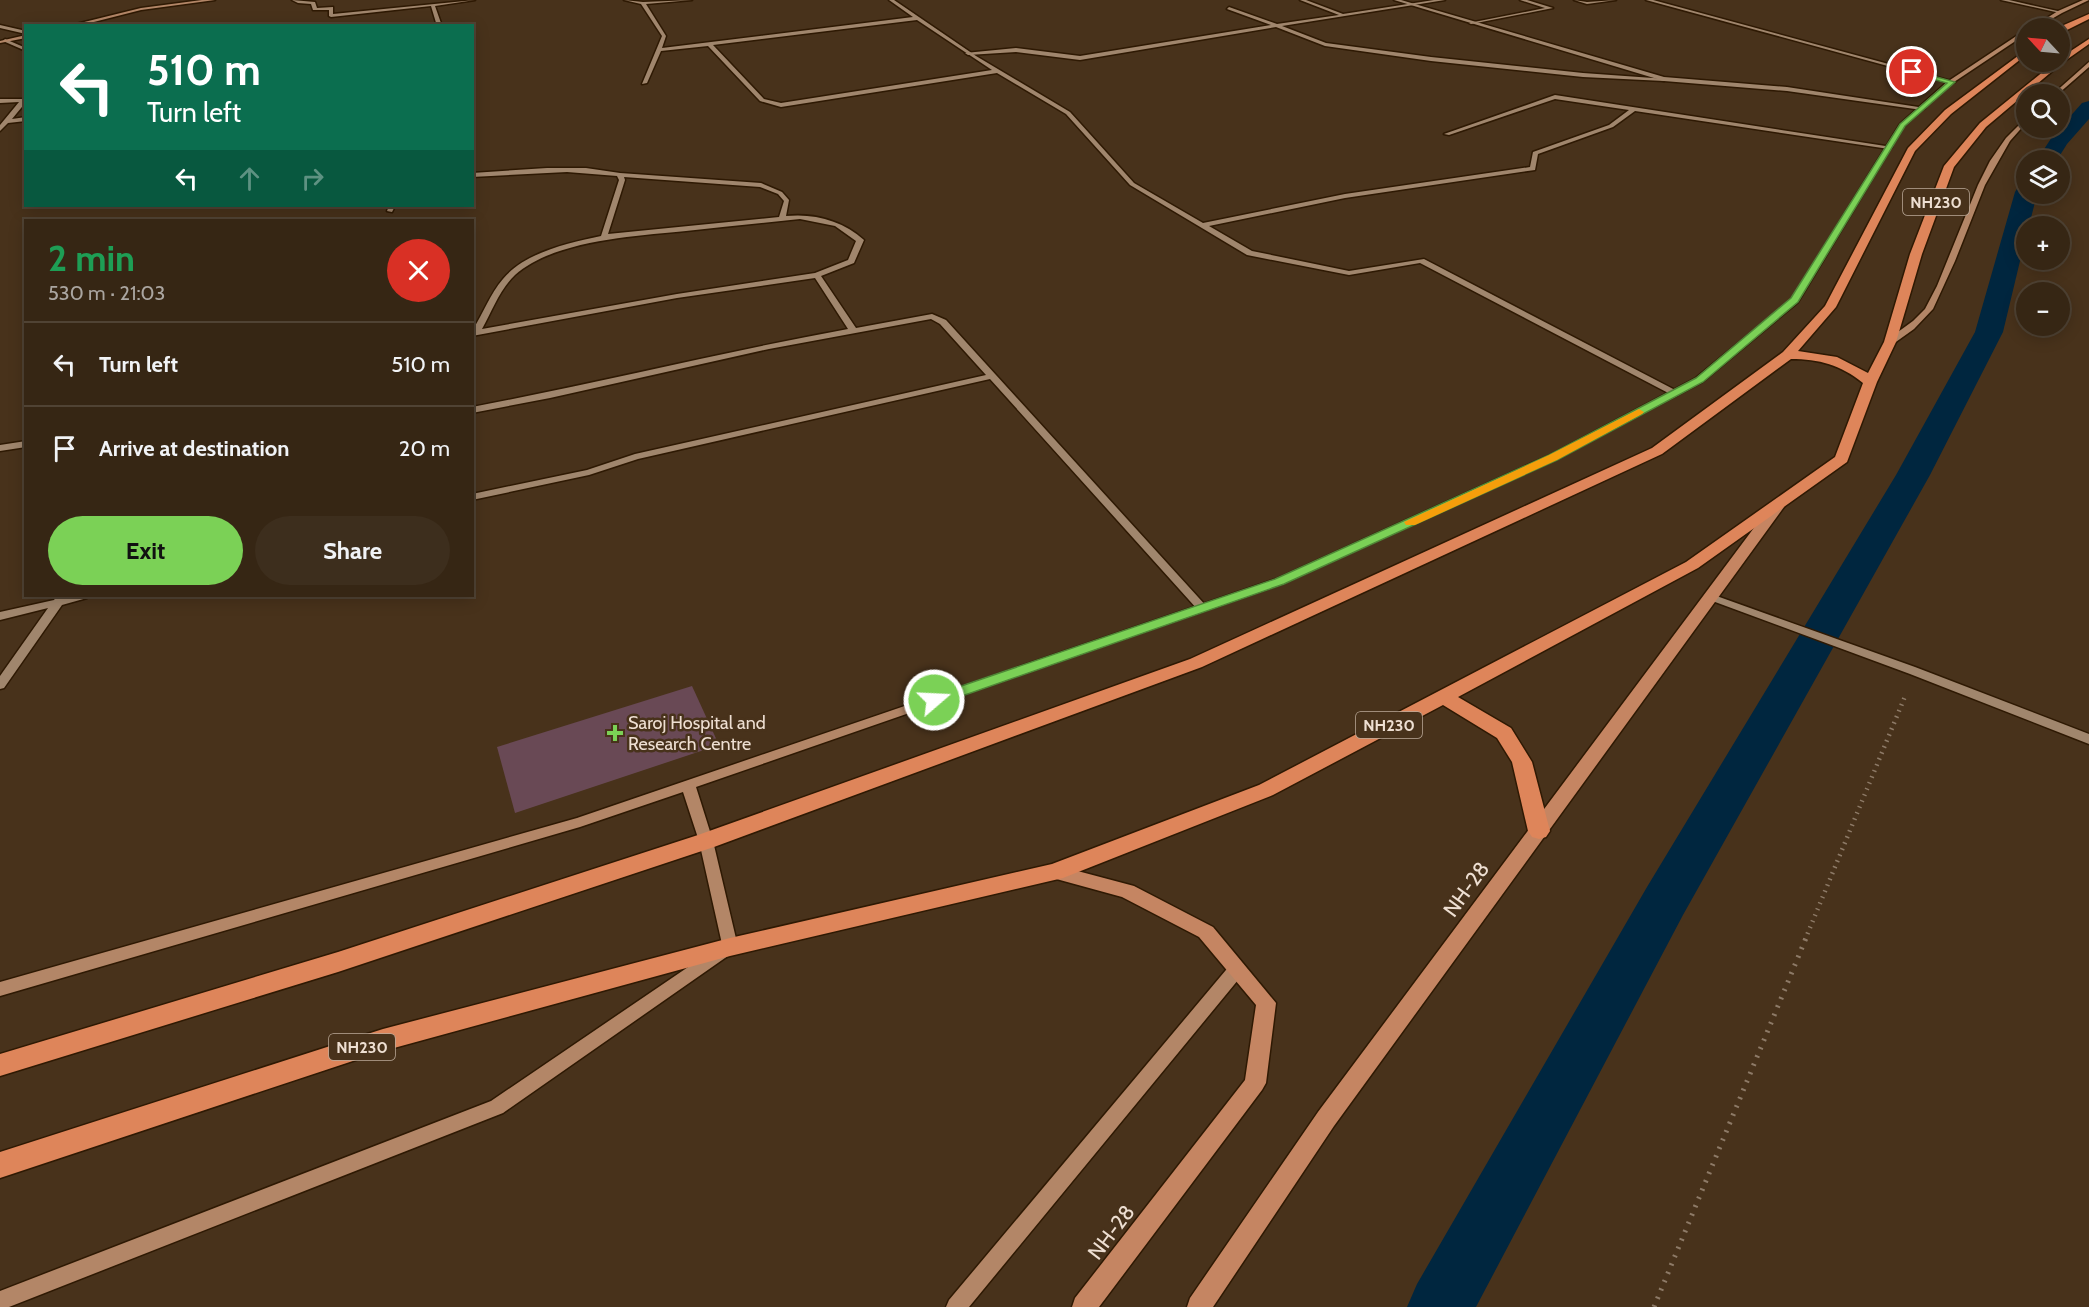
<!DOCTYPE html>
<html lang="en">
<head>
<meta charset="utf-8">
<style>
  body { margin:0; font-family:Cabin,sans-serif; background:#3d2e1d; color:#f1f3f6; height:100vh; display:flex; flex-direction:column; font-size:22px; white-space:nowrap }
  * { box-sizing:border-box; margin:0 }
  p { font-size:20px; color:#aaa5a0 }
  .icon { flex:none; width:33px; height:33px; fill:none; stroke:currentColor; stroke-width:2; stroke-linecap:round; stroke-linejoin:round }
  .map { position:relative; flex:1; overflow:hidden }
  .sheet { position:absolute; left:24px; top:219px; width:450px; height:378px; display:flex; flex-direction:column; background:#362614; border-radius:0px; box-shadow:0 3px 15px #0003,0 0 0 2px #504334 }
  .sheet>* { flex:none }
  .top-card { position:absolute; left:24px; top:24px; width:450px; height:183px; border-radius:0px; box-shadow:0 3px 15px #0003,0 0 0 2px #504334; background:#0b6e4f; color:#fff; overflow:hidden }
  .needle { width:39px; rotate:296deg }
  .buttons { position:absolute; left:2016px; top:18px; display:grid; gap:12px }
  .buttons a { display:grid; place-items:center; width:54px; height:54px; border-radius:50%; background:#362614; box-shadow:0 3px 15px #0003,0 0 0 2px #504334; font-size:30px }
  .pin { position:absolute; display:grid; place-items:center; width:51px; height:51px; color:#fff; margin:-26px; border:3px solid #fff; border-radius:50%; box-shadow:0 2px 6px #0007 }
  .me { position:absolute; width:66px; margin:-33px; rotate:71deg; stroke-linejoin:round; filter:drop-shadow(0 0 4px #0008) }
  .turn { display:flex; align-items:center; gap:21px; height:126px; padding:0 24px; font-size:27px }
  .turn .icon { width:78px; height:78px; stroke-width:2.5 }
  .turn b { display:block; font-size:42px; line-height:51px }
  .lanes { display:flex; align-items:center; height:57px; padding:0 24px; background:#0003; justify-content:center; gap:30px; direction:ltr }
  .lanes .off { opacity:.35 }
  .round { display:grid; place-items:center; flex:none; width:63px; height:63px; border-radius:32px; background:#3d2e1d }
  .summary { display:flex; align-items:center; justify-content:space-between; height:102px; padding:0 24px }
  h1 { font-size:36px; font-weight:700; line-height:45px; color:#1e9e55 }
  .action { display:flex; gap:12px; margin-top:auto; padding:12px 24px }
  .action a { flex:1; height:69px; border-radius:36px; background:#7bd156; color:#111; font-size:24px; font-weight:700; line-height:69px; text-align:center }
  .action a+a { background:#3d2e1d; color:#f1f3f6 }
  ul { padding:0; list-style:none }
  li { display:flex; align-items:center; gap:18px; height:84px; padding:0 24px; border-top:2px solid #504334 }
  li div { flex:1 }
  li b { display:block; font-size:22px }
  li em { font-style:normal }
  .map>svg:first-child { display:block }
</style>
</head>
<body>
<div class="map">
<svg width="2089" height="1307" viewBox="0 0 2089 1307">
  <rect width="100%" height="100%" fill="#48321b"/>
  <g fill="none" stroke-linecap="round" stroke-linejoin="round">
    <path fill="#00263f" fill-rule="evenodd" d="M2089,101v18l-22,25 -10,16h-20l15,-23 30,-34z
      M2026,185v9h11l-8,32h-3v10l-23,96 -73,143 -247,440 -207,392h-69l10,-23 230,-397 249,-412 79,-143 40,-140 3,-5z"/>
  </g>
  <path fill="#694955" d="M692,686l27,59 -204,68 -18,-66z"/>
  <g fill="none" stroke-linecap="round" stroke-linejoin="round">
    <g stroke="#2e1903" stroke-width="3">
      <path id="lane" d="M1300,0h6l37,14 91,-14h11l-163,26 44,17 105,14 152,16 84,6 -3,2 -81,-4 -152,-16 -106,-15 -49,-19 -196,33 -64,-8 -48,3 -3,-2 51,-5 64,8 191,-31 -44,-16 2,-2 48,17 62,-9z
        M1520,0h7l26,8 -82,16 -2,-1 76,-15z"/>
    </g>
    <g stroke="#2e1903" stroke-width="3">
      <path id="street" d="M292,0l23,2 2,6 16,-1v7l142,-14 -40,6 7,20h-5l-6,-20 -100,11 -2,-1v-6h-16l-2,-6 -13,-1z
        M624,0l19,2 49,-2 -46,4 20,32 -4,12 251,-31 -24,-17h5l82,56 94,56 64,71 69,40 142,-29 185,-27 3,-15 76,-27 20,-15 -74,-11 -106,36 -5,-1 111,-39 337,52 -3,2 -254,-38 -22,16 -75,27 -3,16 -190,28 -136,28 43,25 97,20 75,-12 253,132v4l-3,1 -254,-133 -71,12 -102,-20 -117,-70 -64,-71 -69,-41 -216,34 -21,-6 -52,-55 -47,5 -14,32 -5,1 20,-48 -21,-32zM917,20l75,50 -211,33 -17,-4 -51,-54z
        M1394,0h7l263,77 123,10 138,21 -3,2 -135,-19 -123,-10z
        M1574,0l13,2 29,-2 -29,4z
        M1646,0h7l302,82 -5,1z
        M2001,0h8l53,12 -2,1z
        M0,25l26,6v3l-26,-6z
        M5,39l21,9v3l-23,-10z
        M0,99h26v3l-14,17 14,-2v4l-18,2 -8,8v-6l19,-23 -19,1z
        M547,168h39l34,5 141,10 21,9 7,8 -3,16c29,-3 57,5 78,24l-10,23 -33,13 35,52 76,-14 14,6 262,288 -2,2h-8l-208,-231 -352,80 -49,16 -117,25v-6l115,-24 48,-16 351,-79 -46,-51 -9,-5 -162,30 -219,49 -78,15v-6c126,-24 250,-55 376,-78l-33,-51 -138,20 -205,38v-5c11,-17 18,-37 31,-52 22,-27 66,-36 98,-43l18,-56 -2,-4 -50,-4 -95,5v-4zM624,177l136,10 18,7 6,7 -5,16 -171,17 17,-54zM800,219l35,7 21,15 -8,19 -33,13 -138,21 -195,35c10,-18 18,-40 33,-54 39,-35 121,-39 171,-44 38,-4 76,-8 114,-12z
        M389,206h6l-3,6 -5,-1z
        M26,441v6l-26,4v-6z
        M1711,594l204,73 174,67v10l-179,-70 -203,-75 -2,-2 2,-2z
        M57,596h32l-2,2 -25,7 -58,83 -4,1v-13l48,-68 -48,12v-8l54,-12z"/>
    </g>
    <g stroke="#2e1903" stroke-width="3">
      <path id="secondary" d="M202,0h13l-74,10 -63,16h-10l73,-18z
        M2083,0h6l-27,13 -26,15h-5l27,-17z
        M2024,31h2v3l-75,50 -47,42 -106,176 -96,80 -146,77 -272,124 -588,204 17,54 25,106 -3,4 -232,162 -494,194h-9v-16l491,-190 231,-157 -23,-103 -16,-49 -103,35 -580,169v-14l577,-164 699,-239 274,-124 146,-77 96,-79 108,-175 47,-42z
        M26,35v3l-26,5v-2z
        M2089,62v5l-31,27h-5z
        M2026,118v5l-16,18 -25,44 -30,76 -22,48 -19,20 -21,15h-6v-4l26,-19 12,-12 12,-23 41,-101 12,-24 16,-23z
        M1237,962l6,2 2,5 -2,5 -274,333h-23l3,-7 282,-336z"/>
    </g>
    <g stroke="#2e1903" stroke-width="3">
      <path id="primary" d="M1779,500l6,4 -1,3 -450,619 -121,181h-26l3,-9 128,-186 456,-611z
        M1055,865l79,21 79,41 63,76 -10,80 -4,7 -163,217h-27l3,-9 170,-218 11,-75 -57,-68 -77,-40 -73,-20 -3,-5 3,-5z"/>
    </g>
    <g stroke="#2e1903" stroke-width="3">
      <path id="highway" d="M2089,14v5l-26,13h-3v-4h-3z
        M2089,39v5l-27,19 -76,64 -32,40 -32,87 -26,88 -19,40 -30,80 -149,106 -240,129 53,31 21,34 18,69 -4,6 -7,2 -7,-2 -4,-6 -16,-69 -15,-24 -54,-33 -170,90 -210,83 -333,78 -347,95 -383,127v-26l383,-123 347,-91 322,-74 207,-79 427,-223 149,-105 28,-74c-22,-18 -44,-24 -72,-24l-129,95 -460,213 -488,180 -376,125 -338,104v-22l338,-102 360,-117 492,-176 462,-211 131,-96 42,-46 83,-158 37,-38 81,-60v5l-75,59 -36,37 -79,156 -38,44 39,6 31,16 16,-31 26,-88 34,-88 36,-43 75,-61h5v-4z"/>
    </g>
    <path stroke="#8d7a67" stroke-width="4.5" stroke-dasharray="1.5 5" stroke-linecap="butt" d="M1805,940l101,-246"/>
    <path stroke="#8d7a67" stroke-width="5" stroke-dasharray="2 7" stroke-linecap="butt" d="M1654,1307l152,-369"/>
    <use href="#lane" fill="#a0866d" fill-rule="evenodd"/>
    <use href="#street" fill="#a0866d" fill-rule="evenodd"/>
    <use href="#secondary" fill="#b38667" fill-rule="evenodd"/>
    <use href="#primary" fill="#c58562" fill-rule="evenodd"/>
    <use href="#highway" fill="#de855a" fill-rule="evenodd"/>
  </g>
  <path fill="#7bd156" stroke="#508838" stroke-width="1.5" d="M1912,70l43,12 -50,44 -107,176 -95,80 -146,78 -273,124 -345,120h-10l-3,-4 3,-3 346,-118 274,-124 147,-77 95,-80 109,-174 47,-41 -37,-10z"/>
  <path fill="#f59e0b" d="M1639,409l5,3 -2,2 -85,46 -142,65h-9l-2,-3 145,-67z"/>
  <path fill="#7bd156" stroke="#48321b" stroke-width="2" d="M612 724h6v6h6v6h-6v6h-6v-6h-6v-6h6z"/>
  <g text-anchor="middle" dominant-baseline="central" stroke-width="5" stroke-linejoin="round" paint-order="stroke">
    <g fill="#48321b" stroke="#bcab9b" stroke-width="1.5">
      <rect x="1903" y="189" width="66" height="26" rx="4.5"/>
      <rect x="1356" y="712" width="66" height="26" rx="4.5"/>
      <rect x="329" y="1034" width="66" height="26" rx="4.5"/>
    </g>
    <g font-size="16" font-weight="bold" fill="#eedfd2">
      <text x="1936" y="202">NH230</text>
      <text x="1389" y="725">NH230</text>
      <text x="362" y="1047">NH230</text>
    </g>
    <g font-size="18" fill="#eedfd2" stroke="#48321b" text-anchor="start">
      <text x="628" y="723">Saroj Hospital and<tspan x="628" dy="21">Research Centre</tspan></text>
    </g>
    <g font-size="21" fill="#eedfd2" stroke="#48321b">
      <text transform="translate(1466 889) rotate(-54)">NH-28</text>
      <text transform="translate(1111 1232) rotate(-53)">NH-28</text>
    </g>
  </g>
</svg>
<div class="buttons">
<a><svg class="needle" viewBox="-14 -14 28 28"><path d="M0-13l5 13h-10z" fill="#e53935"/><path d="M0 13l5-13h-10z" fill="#aaa5a0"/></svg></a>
<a><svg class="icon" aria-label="search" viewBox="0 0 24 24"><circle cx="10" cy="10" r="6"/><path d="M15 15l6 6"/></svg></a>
<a><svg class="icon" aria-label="layers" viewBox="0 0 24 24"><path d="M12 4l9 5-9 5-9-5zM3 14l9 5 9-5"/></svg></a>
<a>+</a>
<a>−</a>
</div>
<div class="pin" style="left:1912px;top:72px;background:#d93025"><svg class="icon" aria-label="arrive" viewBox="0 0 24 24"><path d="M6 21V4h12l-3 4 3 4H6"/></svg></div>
<svg class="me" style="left:934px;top:700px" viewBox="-20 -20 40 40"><circle r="17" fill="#7bd156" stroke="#fff" stroke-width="3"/><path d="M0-11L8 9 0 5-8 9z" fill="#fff"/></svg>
<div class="top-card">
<div class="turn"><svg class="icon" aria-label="left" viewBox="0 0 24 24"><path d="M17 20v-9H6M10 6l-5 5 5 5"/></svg><div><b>510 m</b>Turn left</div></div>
<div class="lanes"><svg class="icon" aria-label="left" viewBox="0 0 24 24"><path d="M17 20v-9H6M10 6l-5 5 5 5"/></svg><svg class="icon off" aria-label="ahead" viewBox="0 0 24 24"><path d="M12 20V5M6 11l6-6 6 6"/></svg><svg class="icon off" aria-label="right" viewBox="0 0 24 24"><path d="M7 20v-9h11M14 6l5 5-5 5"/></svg></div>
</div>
<section class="sheet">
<div class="summary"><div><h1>2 min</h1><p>530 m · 21:03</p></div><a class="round" style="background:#d93025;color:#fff"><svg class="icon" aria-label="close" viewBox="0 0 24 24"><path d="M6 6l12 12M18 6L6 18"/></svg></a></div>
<ul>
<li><svg class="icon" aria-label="left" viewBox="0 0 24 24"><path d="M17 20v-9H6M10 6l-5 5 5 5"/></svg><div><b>Turn left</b></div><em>510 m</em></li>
<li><svg class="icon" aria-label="arrive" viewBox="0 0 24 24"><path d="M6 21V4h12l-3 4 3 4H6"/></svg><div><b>Arrive at destination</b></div><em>20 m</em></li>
</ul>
<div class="action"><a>Exit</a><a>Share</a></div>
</section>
</div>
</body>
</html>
